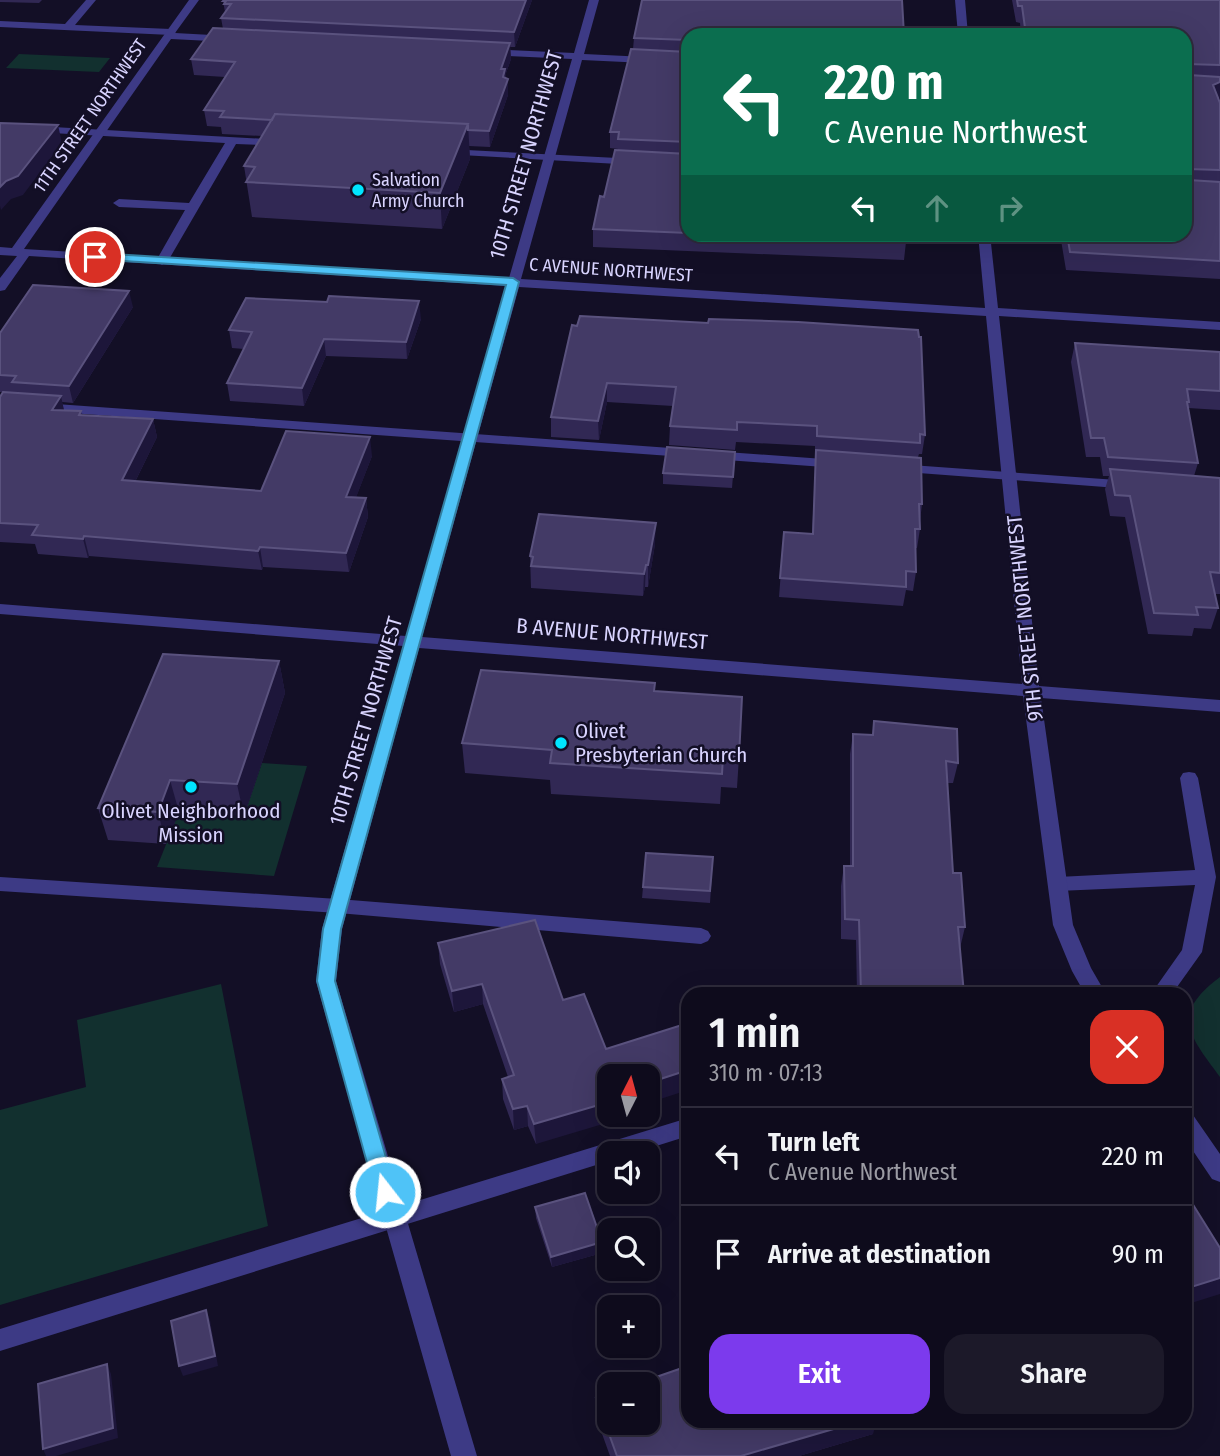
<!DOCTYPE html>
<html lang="en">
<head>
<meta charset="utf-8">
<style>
  body { margin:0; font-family:"Fira Sans Condensed",sans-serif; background:#1c1929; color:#f1f3f6; height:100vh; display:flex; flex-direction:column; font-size:26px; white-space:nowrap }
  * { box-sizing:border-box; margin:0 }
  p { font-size:23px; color:#9b9ba3 }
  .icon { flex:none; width:38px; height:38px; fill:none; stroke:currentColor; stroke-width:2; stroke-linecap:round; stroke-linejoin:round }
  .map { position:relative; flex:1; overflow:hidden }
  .sheet { position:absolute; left:681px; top:987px; width:511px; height:441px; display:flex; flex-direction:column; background:#0e0b1c; border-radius:21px; box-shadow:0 7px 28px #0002,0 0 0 2px #2e2b3b }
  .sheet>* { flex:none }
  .top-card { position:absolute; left:681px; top:28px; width:511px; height:214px; border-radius:21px; box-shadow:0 7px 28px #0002,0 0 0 2px #2e2b3b; background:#0b6e4f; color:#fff; overflow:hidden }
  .needle { width:46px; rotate:6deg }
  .controls { position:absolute; left:597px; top:1064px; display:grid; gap:14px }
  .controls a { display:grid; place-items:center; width:63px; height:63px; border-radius:14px; background:#0e0b1c; box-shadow:0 7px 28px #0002,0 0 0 2px #2e2b3b; font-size:35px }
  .pin { position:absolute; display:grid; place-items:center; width:60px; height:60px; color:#fff; margin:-30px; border:4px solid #fff; border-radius:50%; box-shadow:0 2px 7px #0007 }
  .me { position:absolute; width:77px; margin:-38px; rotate:344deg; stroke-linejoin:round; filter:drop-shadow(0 0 5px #0008) }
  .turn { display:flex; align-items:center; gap:24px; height:147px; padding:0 28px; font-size:32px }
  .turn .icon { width:91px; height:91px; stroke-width:2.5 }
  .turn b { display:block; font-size:49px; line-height:60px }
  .lanes { display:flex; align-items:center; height:66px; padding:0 28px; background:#0003; justify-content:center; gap:35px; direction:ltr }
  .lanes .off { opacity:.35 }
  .round { display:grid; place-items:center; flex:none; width:74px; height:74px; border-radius:21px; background:#1c1929 }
  .overview { display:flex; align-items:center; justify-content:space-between; height:119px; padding:0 28px }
  h1 { font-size:42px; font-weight:600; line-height:52px }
  .primary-button { display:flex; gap:14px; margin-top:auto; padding:14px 28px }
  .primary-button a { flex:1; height:80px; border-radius:21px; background:#7c3aed; color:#fff; font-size:28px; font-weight:600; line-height:80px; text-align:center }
  .primary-button a+a { background:#1c1929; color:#f1f3f6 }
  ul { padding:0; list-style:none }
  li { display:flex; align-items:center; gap:21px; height:98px; padding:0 28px; border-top:2px solid #2e2b3b }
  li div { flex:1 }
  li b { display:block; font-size:26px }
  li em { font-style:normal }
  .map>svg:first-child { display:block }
</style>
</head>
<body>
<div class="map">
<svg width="1220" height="1456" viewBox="0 0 1220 1456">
  <rect width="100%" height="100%" fill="#130f26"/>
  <path fill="#12302f" d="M19,54l91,4 -11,14 -93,-4z
    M262,763l45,3 -33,110 -117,-9 22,-55 65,4z
    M1220,977v100c-30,-41 -51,-62 0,-100z
    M221,984l47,242 -268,79v-195l86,-23 -9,-67z"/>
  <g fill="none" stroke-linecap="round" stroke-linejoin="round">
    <path fill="#3d3a85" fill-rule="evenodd" d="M86,0h10l-21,25 96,4 5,3 -5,3 -171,-8v-6l65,3z
      M0,124l283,16 6,3 -6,3 -47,-2 -68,117 -6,4 -6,-4 29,-51 -66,-3 -6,-4 6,-4 70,4 36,-60 -225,-13z
      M447,149l189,10 6,3 -6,3 -193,-11 -2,-2z
      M0,400l838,60 7,4 -7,4 -838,-60z
      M897,464l234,17 7,4 -7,4 -239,-18 -2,-3z
      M1189,772l6,1 3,5 18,99 -14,75 -30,42h-21l31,-44 13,-65 -137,6 -7,-2 -3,-5 3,-5 7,-2 137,-7 -15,-92 3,-5z
      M0,877l338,22 363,29 7,3 3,5 -3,5 -7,3 -363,-31 -338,-22z
      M688,1118v18l-54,17h-25v8l-609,190v-22z"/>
    <path fill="#3d3a85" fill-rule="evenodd" d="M189,0h10l-24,33 55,3 5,3 -5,3 -59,-3 -147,210 485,29 63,-219 -84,-4 -5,-3 5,-3 86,4 15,-53h10l-15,54 104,5v6l-106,-5 -61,219 464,29 -7,-74h12l8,74 222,14v8l-221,-14 40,370 181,14v12l-179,-14 32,227 18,43 15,26h-21l-13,-23 -19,-46 -30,-229 -604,-48 -77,281 -6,52 141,475h-26l-135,-475 6,-52 81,-283 -403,-32v-10l406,32 101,-350 -478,-30 -24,34 -5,1v-13l17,-22 -17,-1v-8l12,1zM519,287l467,29 36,368 -600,-47z
      M955,0h10l3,35h-10z
      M1185,1113l8,2 27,39v28l-8,-3 -27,-40z"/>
  </g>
  <path fill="#312854" d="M0,0h42l-3,3 -39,-1z
    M532,0l-17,47h-5l1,12 -5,14v5l2,1v16l-18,52 -21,-1 1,13 -28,70 -190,-12 -8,-51 18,-30 -40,-2 -1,-7 -14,-1 -3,-16 21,-33 -31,-2 -3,-16 32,-30 -2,-11 4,-6 -2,-11z
    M1012,0h208v98h-2l2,5v176l-154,-9 -6,-36h125v-199h-164l-1,-12 -4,-1z
    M688,35v199h218v8l-2,18 -311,-13v-18l11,-32 14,-47v-1l-8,-1v-16l23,-83 1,-11z
    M133,307l-60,96 -11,-1 2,9h17l1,4 71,4 4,18 -22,45 126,9 111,-35 -16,41 10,1 2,19 -19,55 -86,-5 -1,3 -173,-14 -1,2 -50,-4 -3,-10 -35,-2v-145l15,-4 -15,-1v-59z
    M421,319l-14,40 -81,-3 -22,50 -74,-5 -3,-18 17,-34 -12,-1 -3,-18z
    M572,325l353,110 -3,19h-3l-1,3 4,47 -2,17v8l-3,19h-1v24l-3,19 -7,-1 -3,16 -124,-9 5,-65 28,2 4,-78 -1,-1v-9l-79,-4 -1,8 -66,-5 1,-19 3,-20 -66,-4 -8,38 -48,-3v-20z
    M1075,343l145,9v58l-32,-2 10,55 -4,13 26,2v116h-5l3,14 -7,21 -17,-1 -2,8 -44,-2 -23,-117 -15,-1 -5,-27 4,-13h-6l-3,-19h-14l-15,-95z
    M735,452l-3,36 -69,-4v-11z
    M655,544l-7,43h-3l-2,9 -112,-8 -1,-32z
    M279,661l6,32 -41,123 -65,-4 -13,32 -58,-4 -10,-32z
    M655,692l84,65 -2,31 -16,-1 -1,17 -169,-10 -1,-14 -85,-7 -3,-30z
    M874,721l84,42 -5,20h-6l6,90 12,54 -5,21 4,46h-107l-1,-54 -15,-1v-53l3,-20h6v-112l3,-20 19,1z
    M713,857l-3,46 -68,-5 1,-11z
    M438,943l125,57 43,49 42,27 -112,68 -8,-18 -14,4 -11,-31 -1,-20 6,-2 -25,-73 -29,8 -14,-48z
    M535,1207l67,46 -50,14 -16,-49z
    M596,1398l277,36 -74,22h-189l-14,-39z"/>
  <path fill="#1d163a" d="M526,0h6l-17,47 -1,-15z
    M510,43l1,16 -5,14v10l2,-4v16l-18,52 -1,-16 12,-62z
    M1220,82v16l-11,4 4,-17z
    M468,124l2,35 -28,70 -2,-36z
    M58,125l4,18 -39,52 -12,4 -10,11 -1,-4v-19z
    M129,291l4,16 -60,96 -4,-17z
    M419,301l2,18 -14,40 -1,-17z
    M324,339l2,17 -22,50 -2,-18z
    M607,383v19l-8,38 -1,-19z
    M61,396l4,19 -13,-5z
    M153,419l4,18 -31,63 -4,-20z
    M370,437l2,19 -23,60 -3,-19z
    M366,498l2,19 -19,55 -3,-19z
    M656,523l-1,21 -7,43v-22z
    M84,536l5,20 -1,2 -5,-19z
    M260,547l3,20 -1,3 -4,-19z
    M646,565l-1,22 -2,9 1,-22z
    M279,661l6,32 -41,123 -7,-32z
    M170,780l9,32 -13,32 -8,-32z
    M482,984l1,20 -29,8 -2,-21z
    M688,1070v20l-40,13v-20z
    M609,1102v13h24l-97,29 -2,-20z
    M527,1106l1,20 -14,4 -1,-21z
    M602,1242v11l-50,14 -1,-10z
    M1220,1278v16l-35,11v-16z
    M206,1310l4,10 8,46 -35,10 -4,-10z
    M107,1364l4,10 7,64 -62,18h-10l-3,-7z
    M861,1421h16l-4,13 -74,22h-58z"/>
  <path fill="#433a66" stroke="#5a527e" stroke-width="2" d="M224,0h302l-12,32 -293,-14 10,-14h-7l2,-3h-3z
    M642,0h260l2,35h-216v5l-54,-2z
    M1017,0h203v65l-33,-1 2,11 31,2v5l-7,3 7,18v67l-32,-1 1,11 31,2v79l-150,-9 -3,-18h118v-199h-159l-4,-29h-4z
    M213,28l297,15 -9,26h4l-2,8 5,2 -19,52 -21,-1v-6l-193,-10 -3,6 -52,-3 4,-6 -20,-1 31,-48 -44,-3z
    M631,49l57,3v90l-70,-3 1,-7h-9z
    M275,114l193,10 -28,69 -194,-11 9,-15 -11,-1z
    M0,123l58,2 -40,51 -12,5 -6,6z
    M615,150l73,4v79l-95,-4 7,-33 4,1z
    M721,234h185v8z
    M33,285l96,6 -60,95 -57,-4 4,-6 -16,-1v-42z
    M329,296l90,5 -13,41 -82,-3 -22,49 -75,-5 25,-51 -23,-2 17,-32 81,4z
    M580,316l128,7 1,-4 89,3 120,8 1,7h2l4,98 -5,-1v9l-103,-7v-10l-80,-4v8l-67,-4 6,-39 -69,-4 -9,38 -47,-4 21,-92 5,1z
    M1075,343l145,9v39l-33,-2 2,13h-2l11,61 -90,-6 -4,-19h-13z
    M3,392l58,4 -9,14 29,1 -2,4 74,4 -31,61 139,11 25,-60 84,6 -24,60 20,1 -20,55 -86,-6 -2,4 -174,-15 -1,3 -51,-4 6,-10 -38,-2v-126z
    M667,447l68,5 -2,25 -70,-4z
    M816,450l105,8 1,46h-3l1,25h-5l1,43 -10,-1v16l-126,-9 4,-46 29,2z
    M1110,469l110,9v95l-10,-1 8,36 -22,-1 2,8 -44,-2 -24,-117 -15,-1z
    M539,514l117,9 -8,42h-2l-2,9 -113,-8 2,-9 -3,-1z
    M163,654l116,7 -42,123 -67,-4 -12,32 -60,-4z
    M481,670l174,13 -1,8 88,6 -3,60 -16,-1 -1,18 -172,-11 2,-13 -90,-7z
    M874,721l83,8 1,34 -12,-2 7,112h8l4,54h-7l6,67h-103l-2,-74 -14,-1 -1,-53h9v-132l20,1z
    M646,853l67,4 -3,34 -67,-4z
    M535,920l28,80 21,-6 22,55 76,-24 6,13v32l-40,13v-7h-39v26l-75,22 -7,-18 -14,3 -11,-30 12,-4 -32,-91 -30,7 -14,-48z
    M585,1193l17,49 -51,15 -16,-50z
    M1185,1199l3,6 4,-2 28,45v30l-35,11z
    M206,1310l9,46 -36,10 -8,-45z
    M107,1364l6,64 -70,21 -5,-65z
    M688,1366v55h173l-120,35h-124l-21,-58 13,-4v29h39v-39h-12z"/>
  <path fill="#4fc3f7" stroke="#337fa1" stroke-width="2" d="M95,253l418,25 6,4 -178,647 -6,52 61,211 -3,7 -8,2 -7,-2 -3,-7 -58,-211 6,-52 183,-644 -415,-26 -2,-2z"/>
  <g fill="#00e5ff" stroke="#130f26" stroke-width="2.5">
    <circle cx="358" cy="190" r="7"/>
    <circle cx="561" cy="743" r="7"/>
    <circle cx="191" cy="787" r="7"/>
  </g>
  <g text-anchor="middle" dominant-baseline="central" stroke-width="5" stroke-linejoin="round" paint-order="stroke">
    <g font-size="18" fill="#d9d4ff" stroke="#130f26">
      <text transform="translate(90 116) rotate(-55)">11TH STREET NORTHWEST</text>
      <text transform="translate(611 270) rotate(4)">C AVENUE NORTHWEST</text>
    </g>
    <g font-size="18" fill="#d9d4ff" stroke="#130f26" text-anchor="start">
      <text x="372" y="180">Salvation<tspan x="372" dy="21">Army Church</tspan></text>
    </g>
    <g font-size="21" fill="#d9d4ff" stroke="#130f26">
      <text transform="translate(526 155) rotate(-74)">10TH STREET NORTHWEST</text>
      <text transform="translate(1025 618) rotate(-96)">9TH STREET NORTHWEST</text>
      <text transform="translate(612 634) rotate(5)">B AVENUE NORTHWEST</text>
      <text transform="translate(366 721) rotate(-74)">10TH STREET NORTHWEST</text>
    </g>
    <g font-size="21" fill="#d9d4ff" stroke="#130f26" text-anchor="start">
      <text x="575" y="731">Olivet<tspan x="575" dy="24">Presbyterian Church</tspan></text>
      <text x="191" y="811" text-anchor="middle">Olivet Neighborhood<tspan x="191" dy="24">Mission</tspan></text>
    </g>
  </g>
</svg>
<div class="controls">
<a><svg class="needle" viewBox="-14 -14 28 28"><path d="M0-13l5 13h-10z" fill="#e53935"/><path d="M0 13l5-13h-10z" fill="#9b9ba3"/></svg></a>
<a><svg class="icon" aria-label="sound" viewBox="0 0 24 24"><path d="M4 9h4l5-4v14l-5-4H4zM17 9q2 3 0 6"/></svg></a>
<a><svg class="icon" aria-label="search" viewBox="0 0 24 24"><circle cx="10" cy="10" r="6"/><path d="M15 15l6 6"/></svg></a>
<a>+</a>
<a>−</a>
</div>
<div class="pin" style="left:95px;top:257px;background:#d93025"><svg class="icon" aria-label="arrive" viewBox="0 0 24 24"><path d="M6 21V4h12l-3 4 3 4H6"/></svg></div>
<svg class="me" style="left:385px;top:1192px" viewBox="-20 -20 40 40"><circle r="17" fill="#4fc3f7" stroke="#fff" stroke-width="3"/><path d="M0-11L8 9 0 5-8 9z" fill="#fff"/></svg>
<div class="top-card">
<div class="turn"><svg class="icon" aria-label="left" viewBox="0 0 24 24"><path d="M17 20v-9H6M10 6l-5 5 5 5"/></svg><div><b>220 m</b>C Avenue Northwest</div></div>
<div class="lanes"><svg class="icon" aria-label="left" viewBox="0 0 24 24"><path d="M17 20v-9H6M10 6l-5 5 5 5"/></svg><svg class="icon off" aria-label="ahead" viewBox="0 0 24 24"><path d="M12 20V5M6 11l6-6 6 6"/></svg><svg class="icon off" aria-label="right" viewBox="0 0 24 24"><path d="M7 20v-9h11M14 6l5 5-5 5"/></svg></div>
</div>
<section class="sheet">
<div class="overview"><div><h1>1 min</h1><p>310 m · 07:13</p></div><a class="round" style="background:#d93025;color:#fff"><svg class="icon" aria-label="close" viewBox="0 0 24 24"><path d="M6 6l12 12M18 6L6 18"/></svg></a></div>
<ul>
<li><svg class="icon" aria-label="left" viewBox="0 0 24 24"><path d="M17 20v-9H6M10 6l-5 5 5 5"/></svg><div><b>Turn left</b><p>C Avenue Northwest</p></div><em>220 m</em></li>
<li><svg class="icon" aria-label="arrive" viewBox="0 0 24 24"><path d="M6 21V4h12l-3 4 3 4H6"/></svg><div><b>Arrive at destination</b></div><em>90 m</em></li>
</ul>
<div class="primary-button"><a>Exit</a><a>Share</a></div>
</section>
</div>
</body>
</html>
